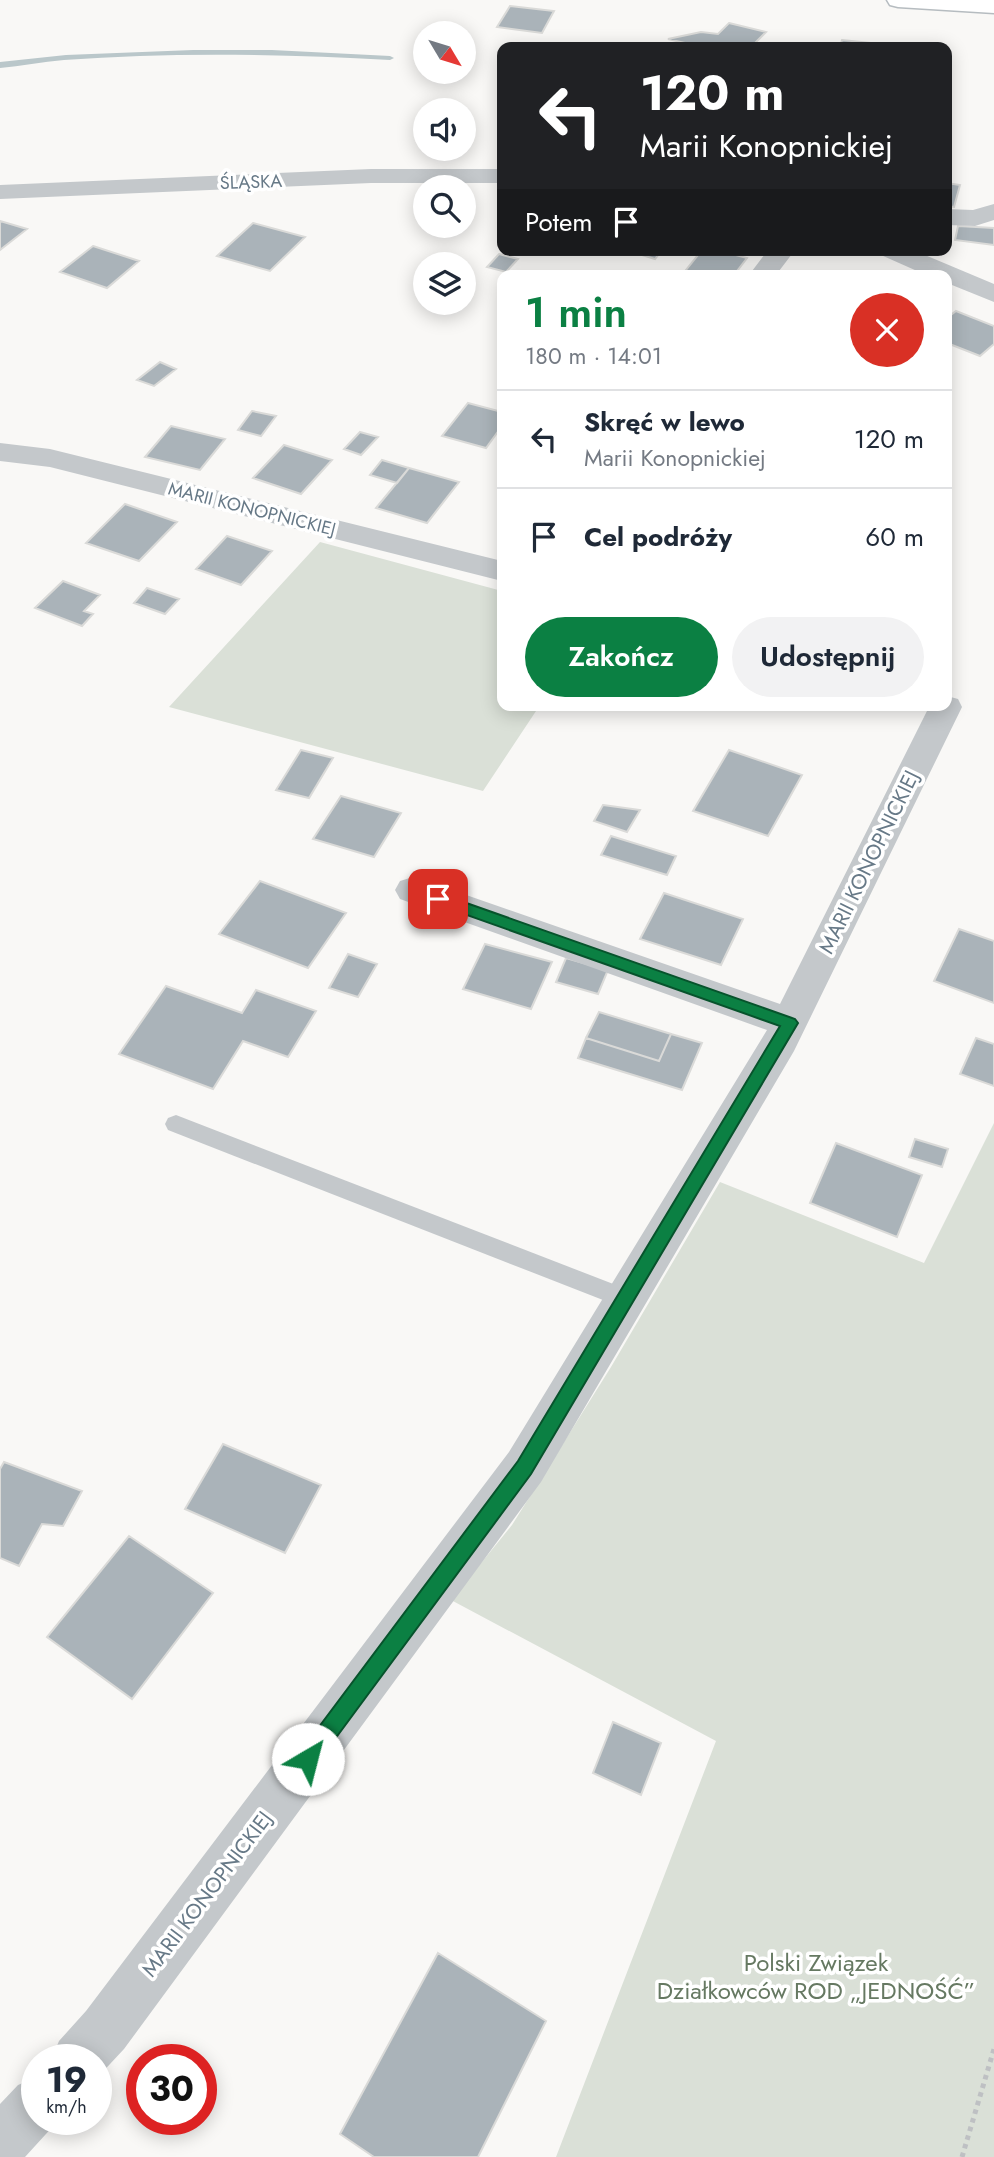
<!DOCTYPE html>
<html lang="pl">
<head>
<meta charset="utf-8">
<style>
  body { margin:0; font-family:Jost,sans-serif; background:#f2f2f3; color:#1f2937; height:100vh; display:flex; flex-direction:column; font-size:26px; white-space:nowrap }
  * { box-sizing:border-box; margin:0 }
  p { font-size:23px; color:#747a83 }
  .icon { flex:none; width:38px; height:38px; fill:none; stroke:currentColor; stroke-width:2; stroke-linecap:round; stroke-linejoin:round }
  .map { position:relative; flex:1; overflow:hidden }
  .side { position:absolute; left:497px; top:270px; width:455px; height:441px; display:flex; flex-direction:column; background:#fff; border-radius:14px; box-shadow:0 4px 18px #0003 }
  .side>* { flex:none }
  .banner { position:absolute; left:497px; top:42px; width:455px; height:214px; border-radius:14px; box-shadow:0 4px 18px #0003; background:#202124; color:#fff; overflow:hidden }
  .needle { width:46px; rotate:128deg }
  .controls { position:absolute; left:413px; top:21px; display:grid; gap:14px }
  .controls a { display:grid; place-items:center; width:63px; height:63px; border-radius:50%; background:#fff; box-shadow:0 4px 18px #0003; font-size:35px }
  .speed { position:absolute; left:21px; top:2044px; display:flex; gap:14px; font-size:35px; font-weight:700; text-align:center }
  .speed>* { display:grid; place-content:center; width:91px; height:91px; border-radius:50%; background:#fff; box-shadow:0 4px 18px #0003; line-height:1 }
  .speed small { font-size:18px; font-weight:400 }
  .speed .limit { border:10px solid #d22; background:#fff; color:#111 }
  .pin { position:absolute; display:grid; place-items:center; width:60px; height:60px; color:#fff; margin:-30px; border-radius:14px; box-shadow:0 4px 10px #0006 }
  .me { position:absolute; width:77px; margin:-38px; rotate:37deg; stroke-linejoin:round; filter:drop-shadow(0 0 5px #0008) }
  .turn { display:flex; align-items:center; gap:24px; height:147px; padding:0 28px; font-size:32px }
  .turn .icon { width:91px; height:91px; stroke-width:2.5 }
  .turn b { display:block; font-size:49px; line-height:60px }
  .then { display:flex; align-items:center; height:66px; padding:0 28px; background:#0003; gap:14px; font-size:26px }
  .round { display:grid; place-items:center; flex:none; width:74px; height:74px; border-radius:37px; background:#f2f2f3 }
  .head { display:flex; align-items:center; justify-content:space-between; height:119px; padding:0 28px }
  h1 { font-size:42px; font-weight:600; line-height:52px; color:#0b8043 }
  .cta { display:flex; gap:14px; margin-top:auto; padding:14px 28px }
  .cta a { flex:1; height:80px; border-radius:42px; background:#0b8043; color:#fff; font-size:28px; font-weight:600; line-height:80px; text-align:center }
  .cta a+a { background:#f2f2f3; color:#1f2937 }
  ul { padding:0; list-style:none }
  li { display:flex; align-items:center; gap:21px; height:98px; padding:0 28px; border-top:2px solid #e0e1e3 }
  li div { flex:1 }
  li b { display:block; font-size:26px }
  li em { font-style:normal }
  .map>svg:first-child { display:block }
</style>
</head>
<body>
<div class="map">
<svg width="994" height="2157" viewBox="0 0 994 2157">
  <rect width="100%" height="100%" fill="#f9f8f6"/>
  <path fill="#dae0d7" d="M320,542l182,49v114h38l-57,86 -314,-84z
    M994,1123v1034h-438l160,-416 -265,-141 61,-75 99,-158 109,-185 204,81z"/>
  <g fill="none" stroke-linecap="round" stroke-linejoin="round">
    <path fill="#bac7ca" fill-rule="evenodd" d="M193,50h79l118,6 4,2 -4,2c-109,-6 -218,-8 -326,0 -22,2 -43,6 -64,8v-6l66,-7z"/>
  </g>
  <path fill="#aab3b9" stroke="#dadad8" stroke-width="2" d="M510,6l44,5 -12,22 -45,-6z
    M729,23l37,9 -15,15h-71l5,-4 -17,-4 33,-7 17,2z
    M842,40l48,5 -50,2z
    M947,183l13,2 -6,22 -7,-1z
    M0,221l27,8 -27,21z
    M253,223l52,14 -35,34 -53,-15z
    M958,226l36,2v17l-39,-5z
    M93,246l46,15 -32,27 -47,-16z
    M626,250h36l-7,9z
    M702,250h15l30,8 -13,17h-52z
    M499,254l19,5 -12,13 -19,-5z
    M956,311l38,15v18l-14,12 -33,-13v-25z
    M160,362l16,7 -22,17 -17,-6z
    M468,403l34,9v14l-16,22 -44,-12z
    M252,411l24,5 -15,20 -23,-6z
    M171,426l54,13 -25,31 -55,-13z
    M360,432l18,5 -17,18 -17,-6z
    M284,445l48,15 -31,34 -48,-16z
    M382,460l27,8 -12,15 -27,-8z
    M409,468l50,14 -32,41 -51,-15z
    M125,504l52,18 -38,39 -53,-18z
    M227,536l45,15 -31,34 -45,-16z
    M63,581l37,14 -16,16 9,3 -11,12 -47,-18z
    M147,588l32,11 -14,15 -31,-11z
    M301,750l32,8 -24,40 -33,-8z
    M729,750l73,25 -34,61 -75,-25z
    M341,796l60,17 -27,44 -61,-18z
    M603,805l37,5 -13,22 -33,-11z
    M611,836l65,20 -9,19 -66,-20z
    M260,881l86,32 -38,55 -89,-34z
    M664,893l79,26 -22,46 -81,-26z
    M959,929l35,12v62l-60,-22z
    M485,944l67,18 -21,47 -68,-20z
    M348,954l29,10 -19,33 -29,-9z
    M566,958l42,12 -10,24 -42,-12z
    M166,986l76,27 14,-23 60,21 -28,46 -45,-16 -30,48 -94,-35z
    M599,1012l72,22 -12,27 -73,-23z
    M671,1034l31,9 -20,47 -104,-32 8,-20 73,23z
    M976,1038l18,6v42l-34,-12z
    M915,1139l33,10 -6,18 -33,-10z
    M836,1143l86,32 -25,62 -87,-34z
    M223,1444l98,41 -36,68 -100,-44z
    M4,1462l78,29 -19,35 -21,-2 -23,42 -19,-8v-89z
    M129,1536l84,57 -81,106 -85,-62z
    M613,1722l48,21 -20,52 -48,-22z
    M438,1953l108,68 -68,136h-104l-34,-23z"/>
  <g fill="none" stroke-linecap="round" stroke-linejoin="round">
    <g stroke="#b6bcc0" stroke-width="3">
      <path id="secondary" d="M887,0h107v13l-96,-6 -8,-2z"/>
    </g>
    <path stroke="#bec0c3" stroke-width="5" stroke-dasharray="4.5 4.5" stroke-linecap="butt" d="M962,2157l32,-108"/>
    <path fill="#c4c8cb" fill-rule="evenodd" d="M176,1115l458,177 3,7 -3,7 -8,3 -458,-179 -3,-6 3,-6z"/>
    <path fill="#c4c8cb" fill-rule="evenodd" d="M371,169h131v14h-131l-371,16v-14z
      M994,204v16l-19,6 -28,-1v-16l26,1z
      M768,250h27l-19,25h-27z
      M877,250h36l81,34v18l-47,-19v-8h-21l-45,-20z
      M0,443l50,6 452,112v20l-452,-114 -50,-6z
      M947,696l11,3 4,8 -168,344 -253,431 -417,567 -28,30v-19h-45l8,-19 27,-30 423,-559 258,-422 -367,-131 -5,-9 5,-9 13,-4 13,4 354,123 147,-293 -3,-6h23z
      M37,2077v42h21l-2,4 -31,34h-25v-53l18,-19z"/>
    <use href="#secondary" fill="#fff" fill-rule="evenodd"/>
  </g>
  <path fill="#0b8043" stroke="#07532c" stroke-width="2" d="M438,893l357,126 3,4 -267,451 -216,292 -7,3 -7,-3 -3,-7 3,-8 217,-290 262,-435 -347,-123 -2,-4 2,-4z"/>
  <g text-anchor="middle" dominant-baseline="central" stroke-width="7" stroke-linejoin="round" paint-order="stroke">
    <g font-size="18" fill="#677987" stroke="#fff">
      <text transform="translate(251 182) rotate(-2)">ŚLĄSKA</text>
      <text transform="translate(252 509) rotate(14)">MARII KONOPNICKIEJ</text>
    </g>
    <g font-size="21" fill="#677987" stroke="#fff">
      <text transform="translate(869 862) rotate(-64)">MARII KONOPNICKIEJ</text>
      <text transform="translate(207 1894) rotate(-53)">MARII KONOPNICKIEJ</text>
    </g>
    <g font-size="24" fill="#667962" stroke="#fff">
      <text x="816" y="1962">Polski Związek<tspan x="816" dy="28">Działkowców ROD „JEDNOŚĆ”</tspan></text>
    </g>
  </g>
</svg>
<div class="controls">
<a><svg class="needle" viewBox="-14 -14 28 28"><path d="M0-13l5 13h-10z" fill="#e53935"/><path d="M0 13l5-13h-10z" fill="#747a83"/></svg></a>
<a><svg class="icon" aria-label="sound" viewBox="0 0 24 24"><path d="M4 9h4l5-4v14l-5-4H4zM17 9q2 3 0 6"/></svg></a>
<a><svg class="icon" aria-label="search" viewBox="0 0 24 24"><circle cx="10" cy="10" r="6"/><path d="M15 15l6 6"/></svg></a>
<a><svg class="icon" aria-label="layers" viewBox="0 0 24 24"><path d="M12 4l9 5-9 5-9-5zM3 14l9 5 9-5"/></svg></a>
</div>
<div class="speed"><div>19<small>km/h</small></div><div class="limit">30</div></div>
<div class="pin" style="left:438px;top:899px;background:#d93025"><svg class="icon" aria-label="arrive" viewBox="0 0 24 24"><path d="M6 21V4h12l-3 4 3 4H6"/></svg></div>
<svg class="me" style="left:308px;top:1759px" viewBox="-20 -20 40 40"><circle r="19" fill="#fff"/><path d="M0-13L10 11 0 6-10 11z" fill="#0b8043"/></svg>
<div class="banner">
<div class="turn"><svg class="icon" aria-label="left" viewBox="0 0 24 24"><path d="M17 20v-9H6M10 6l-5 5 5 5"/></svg><div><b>120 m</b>Marii Konopnickiej</div></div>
<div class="then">Potem<svg class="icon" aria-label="arrive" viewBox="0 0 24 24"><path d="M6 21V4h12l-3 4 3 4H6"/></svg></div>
</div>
<section class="side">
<div class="head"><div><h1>1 min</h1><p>180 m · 14:01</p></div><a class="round" style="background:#d93025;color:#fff"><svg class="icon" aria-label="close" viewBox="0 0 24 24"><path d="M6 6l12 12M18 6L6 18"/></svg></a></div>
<ul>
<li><svg class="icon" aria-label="left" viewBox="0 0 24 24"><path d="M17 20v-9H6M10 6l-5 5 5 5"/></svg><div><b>Skręć w lewo</b><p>Marii Konopnickiej</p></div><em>120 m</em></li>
<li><svg class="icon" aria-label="arrive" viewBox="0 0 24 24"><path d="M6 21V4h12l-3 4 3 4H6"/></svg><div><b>Cel podróży</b></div><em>60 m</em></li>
</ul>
<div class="cta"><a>Zakończ</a><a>Udostępnij</a></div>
</section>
</div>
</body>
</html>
